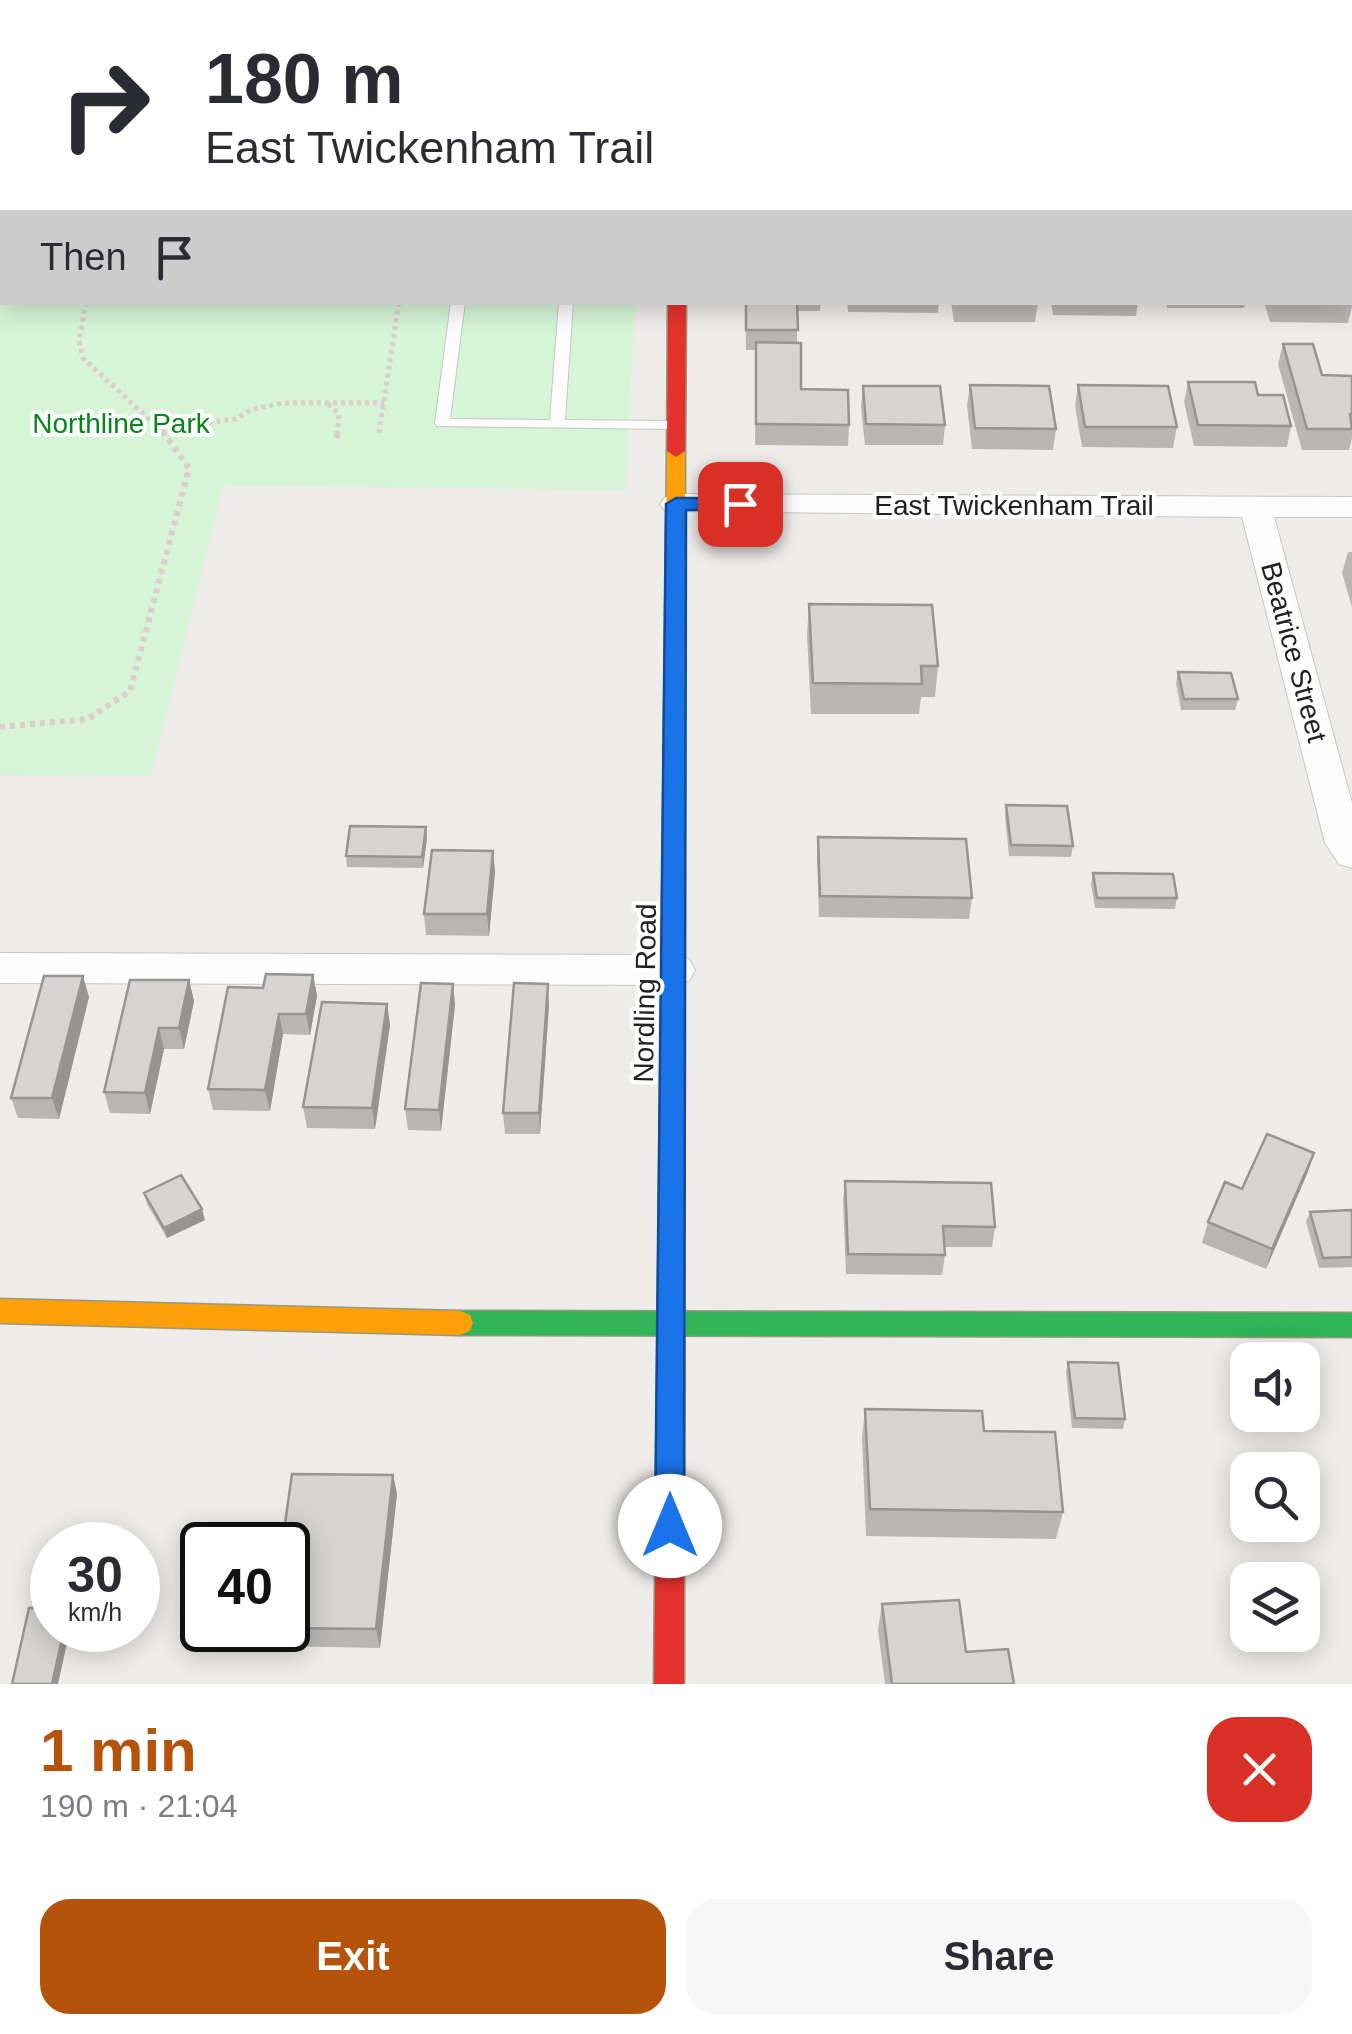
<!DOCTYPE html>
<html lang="en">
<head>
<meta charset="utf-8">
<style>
  body { margin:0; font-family:Arial,sans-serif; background:#f7f7f7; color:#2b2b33; height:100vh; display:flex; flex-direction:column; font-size:38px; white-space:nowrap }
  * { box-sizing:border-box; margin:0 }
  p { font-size:32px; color:#7c7c81 }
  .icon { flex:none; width:55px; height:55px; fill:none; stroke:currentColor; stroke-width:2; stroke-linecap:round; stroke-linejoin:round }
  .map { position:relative; height:1684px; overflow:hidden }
  .drawer { display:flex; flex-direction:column; background:#fff; flex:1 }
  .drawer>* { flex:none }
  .banner { position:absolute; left:0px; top:0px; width:1352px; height:305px; box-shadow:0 5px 25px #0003; background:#fff; color:#2b2b33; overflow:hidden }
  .fabs { position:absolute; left:1230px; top:1342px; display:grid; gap:20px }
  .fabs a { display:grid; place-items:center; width:90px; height:90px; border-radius:20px; background:#fff; box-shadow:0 5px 25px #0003; font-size:50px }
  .speed { position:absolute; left:30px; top:1522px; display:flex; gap:20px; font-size:50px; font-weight:700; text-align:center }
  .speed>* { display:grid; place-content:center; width:130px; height:130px; border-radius:50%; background:#fff; box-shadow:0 5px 25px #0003; line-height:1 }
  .speed small { font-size:25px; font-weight:400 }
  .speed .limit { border:5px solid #111; border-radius:15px; background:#fff; color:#111 }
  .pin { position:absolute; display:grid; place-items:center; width:85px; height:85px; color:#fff; margin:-42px; border-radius:20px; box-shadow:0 5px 15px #0006 }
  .me { position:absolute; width:110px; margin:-55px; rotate:0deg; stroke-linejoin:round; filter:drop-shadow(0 0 8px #0008) }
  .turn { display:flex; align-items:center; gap:35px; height:210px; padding:0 40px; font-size:45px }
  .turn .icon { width:130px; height:130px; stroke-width:2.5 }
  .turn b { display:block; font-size:70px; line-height:85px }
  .then { display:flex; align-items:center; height:95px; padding:0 40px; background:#0003; gap:20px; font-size:38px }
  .round { display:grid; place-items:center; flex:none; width:105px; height:105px; border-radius:30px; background:#f7f7f7 }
  .head { display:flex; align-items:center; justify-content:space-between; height:170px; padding:0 40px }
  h1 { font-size:60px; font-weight:600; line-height:75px; color:#b45309 }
  .button { display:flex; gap:20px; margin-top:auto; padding:20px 40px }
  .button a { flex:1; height:115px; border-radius:30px; background:#b45309; color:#fff; font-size:40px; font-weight:600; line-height:115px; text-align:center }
  .button a+a { background:#f7f7f7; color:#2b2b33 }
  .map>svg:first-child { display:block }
</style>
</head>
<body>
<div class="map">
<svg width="1352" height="1684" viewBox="0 0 1352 1684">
  <rect width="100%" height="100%" fill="#eeece8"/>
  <path fill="#d5f5d6" d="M0,100l2,202 633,1 -10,187 -402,-5 -72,291 -151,-1z"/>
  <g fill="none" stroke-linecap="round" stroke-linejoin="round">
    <g stroke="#c7c6c4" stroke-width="2">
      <path id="lane" d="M451,302h14l-15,117 100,1 9,-118h14l-8,118 110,1 7,4 -7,4 -238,-3 -2,-3z"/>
    </g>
    <g stroke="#c7c6c4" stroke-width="2">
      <path id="street" d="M42,0h494l1,2h-494z
        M1350,3h2v14h-2z
        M1350,223h2v16h-2z
        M676,494l676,3v20h-78l78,286v65l-13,-4 -14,-21 -83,-326 -577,-6 -5,-7 5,-7z
        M0,953l675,2 14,4 6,11 -6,11 -14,4 -675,-2z"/>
    </g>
    <g stroke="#96987f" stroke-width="3">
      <path id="fast" d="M460,1311l892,2v24l-892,-2 -10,-4 -3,-8 3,-8z"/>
    </g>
    <g stroke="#96987f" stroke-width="3">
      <path id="slow" d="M676,445l9,6 -1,845 -4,8 -9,3 -9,-3 -4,-8 9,-845z
        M0,1299l460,12 10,4 3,8 -3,8 -10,4 -460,-12z"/>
    </g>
    <g stroke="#96987f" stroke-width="3">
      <path id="jam" d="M682,0h14v2h-14z
        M668,302h18l-1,149 -9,6 -9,-6z
        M671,1285l9,3 4,8v388h-30l4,-388 4,-8z"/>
    </g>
    <path stroke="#dccdca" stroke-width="5" stroke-dasharray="4 4" stroke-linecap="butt" d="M86,302l-7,39 4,17 81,75
      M328,404l11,10 -2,19
      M161,429l75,-10 17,-10 29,-6h102
      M379,433l20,-131"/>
    <path stroke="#dccdca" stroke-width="6" stroke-dasharray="5 5" stroke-linecap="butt" d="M337,438l1,-7
      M0,727l88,-8 42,-28 59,-223 -27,-37"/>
    <use href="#lane" fill="#fcfcfc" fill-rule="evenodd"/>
    <use href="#street" fill="#fcfcfc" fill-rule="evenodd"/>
    <use href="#fast" fill="#30b455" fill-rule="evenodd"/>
    <use href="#slow" fill="#ff9f0a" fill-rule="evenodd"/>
    <use href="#jam" fill="#e5322d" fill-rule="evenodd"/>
  </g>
  <path fill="#b8b6b4" d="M1351,20h1v32l-2,-5z
    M1350,138h2v44h-2z
    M1352,244v31l-2,-6v-17z
    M1352,299v8l-4,16 -78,-1 -6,-20h86z
    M745,302h76l-1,9h-23v32l4,46 48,36 -1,21 -93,-1 1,-95h-10z
    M847,302h92l-1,11 -90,-1z
    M951,302h87l-3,20h-81z
    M1051,302h87l-2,14 -83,-1z
    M1166,302h80l-2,6h-77z
    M1283,344l39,31 30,1v62l-3,12h-47l-24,-86z
    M1188,382l70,13 33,31 -4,21 -93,-1 -10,-44z
    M970,385l86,44 -3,21 -81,-1 -5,-44z
    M1078,385l99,42 -4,21 -91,-1 -7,-41z
    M863,386l82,39 -2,20h-78l-4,-38z
    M1348,552h4v55l-10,-34z
    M809,604l129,62 -3,31h-14l-2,17h-108l-4,-79z
    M1178,672l60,27 -3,11h-54l-5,-27z
    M1006,805l67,41 -2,11 -62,-1 -4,-40z
    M426,827l1,11 -4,30 -76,-1 -1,-11z
    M818,837l154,61 -3,21 -150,-2 -2,-58z
    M493,851l2,21 -6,64 -63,-1 -2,-21z
    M1093,873l84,25 -2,11 -80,-1 -4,-24z
    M313,975l4,21 -7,39 -27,-1 -13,77 -57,-1 -5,-21 55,-101z
    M189,980l5,21 -10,48h-20l-14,65 -40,-1 -6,-21z
    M453,984l2,21 -14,126 -33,-1 -3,-21z
    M89,997l-30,122 -41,-1 -7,-20z
    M387,1004l3,21 -15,104 -68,-1 -4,-21z
    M549,1005l-9,129h-35l-2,-21z
    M1314,1153l-7,21 -41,95 -64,-26 6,-21 34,-33z
    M845,1181l150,46 -3,20h-48l1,8 -3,20 -96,-1 -3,-73z
    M144,1193l61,27 -38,18 -20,-34z
    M1352,1210v57l-33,1 -13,-46 4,-10z
    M1068,1362l57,57 -2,10 -51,-1 -6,-56z
    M865,1409l119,22 79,81 -7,27 -190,-3 -4,-99z
    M393,1475l4,19 -17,154 -105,-2 -5,-16h18v-85z
    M882,1604l84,48 48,32h-129l-7,-54z"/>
  <path fill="#969492" d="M2,28v28l-2,6v-29z
    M426,827l1,11 -4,30 -1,-11z
    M493,851l2,21 -6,64 -2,-22z
    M313,975l4,21 -7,39 -4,-21z
    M83,976l6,21 -30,122 -7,-21z
    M189,980l5,21 -10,48 -5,-21z
    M453,984l2,21 -14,126 -2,-21z
    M548,984l1,21 -9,129 -1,-21z
    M387,1004l3,21 -15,104 -3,-21z
    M279,1014l4,20 -13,77 -5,-21z
    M159,1028l5,21 -14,65 -5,-21z
    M1314,1153l-7,21 -41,95 6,-20z
    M202,1209l3,11 -38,18 -3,-10z
    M393,1475l4,19 -17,154 -4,-19z
    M64,1630h6l-12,54h-6z"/>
  <path fill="#d6d4d1" stroke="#969492" stroke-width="2.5" d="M1350,138h2v24h-2z
    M746,302h51l1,28h-52z
    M756,342l45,1v46l47,1 1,35 -93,-1z
    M1283,344h30l9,31 30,1v38h-2l2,15h-45z
    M1188,382h67l3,13h25l8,31 -93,-1z
    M970,385l79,1 7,43 -81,-1z
    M1078,385l90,1 9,41h-92z
    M863,386h77l5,39 -79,-1z
    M809,604l123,1 6,61h-17l1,18 -109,-1z
    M1178,672l53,1 7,26h-54z
    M1006,805l61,1 6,40 -62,-1z
    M350,826l76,1 -4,30 -76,-1z
    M818,837l148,2 6,59 -152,-2z
    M432,850l61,1 -6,63h-63z
    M1093,873l80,1 4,24h-80z
    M266,974l47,1 -7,39h-27l-14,76 -57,-1 20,-102 35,1z
    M44,976h39l-31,122h-41z
    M130,980h59l-10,48h-20l-14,65 -41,-1z
    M421,983l32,1 -14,126 -34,-1z
    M514,983l34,1 -9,129h-36z
    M322,1002l65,2 -15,104 -69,-1z
    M1267,1134l47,19 -42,96 -64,-27 17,-40 17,7z
    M181,1175l21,34 -38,19 -20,-35z
    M845,1181l146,2 4,44 -52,-1 2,29 -97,-1z
    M1352,1210v47l-29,1 -13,-46z
    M1068,1362l50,1 7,56 -50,-1z
    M865,1409l117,2 2,20 71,1 8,80 -193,-3z
    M292,1474l101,1 -17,154 -88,-1v-83h-6z
    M959,1600l7,52 42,-3 6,35h-122l-10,-80z
    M29,1608h23v22h12l-12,54h-40z"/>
  <path fill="#1a73e8" stroke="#114b97" stroke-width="2.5" d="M676,498h64l10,6 -10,6h-54l-2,1016 -4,10 -10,4 -11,-4 -4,-10 11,-1022z"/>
  <g text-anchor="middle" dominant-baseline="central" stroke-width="8" stroke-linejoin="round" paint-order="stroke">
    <g font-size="28" fill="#048715" stroke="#fff">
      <text x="121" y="423">Northline Park</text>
    </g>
    <g font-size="28" fill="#202020" stroke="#fff">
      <text x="1014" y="505">East Twickenham Trail</text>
      <text transform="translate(1294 652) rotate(75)">Beatrice Street</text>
      <text transform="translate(645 993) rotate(-89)">Nordling Road</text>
    </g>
  </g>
</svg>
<div class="fabs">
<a><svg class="icon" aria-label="sound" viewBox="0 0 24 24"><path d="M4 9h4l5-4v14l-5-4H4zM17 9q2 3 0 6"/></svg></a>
<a><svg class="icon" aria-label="search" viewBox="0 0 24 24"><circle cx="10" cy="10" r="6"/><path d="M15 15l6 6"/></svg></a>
<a><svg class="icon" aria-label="layers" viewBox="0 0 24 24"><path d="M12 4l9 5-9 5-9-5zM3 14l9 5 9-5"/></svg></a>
</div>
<div class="speed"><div>30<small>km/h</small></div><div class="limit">40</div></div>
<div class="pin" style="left:740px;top:504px;background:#d93025"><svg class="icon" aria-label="arrive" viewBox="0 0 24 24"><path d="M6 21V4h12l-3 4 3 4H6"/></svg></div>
<svg class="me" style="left:670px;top:1526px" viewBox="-20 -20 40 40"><circle r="19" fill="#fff"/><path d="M0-13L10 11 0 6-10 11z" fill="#1a73e8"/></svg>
<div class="banner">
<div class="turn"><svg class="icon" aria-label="right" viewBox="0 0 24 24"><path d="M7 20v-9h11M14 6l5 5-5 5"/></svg><div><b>180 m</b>East Twickenham Trail</div></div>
<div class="then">Then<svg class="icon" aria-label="arrive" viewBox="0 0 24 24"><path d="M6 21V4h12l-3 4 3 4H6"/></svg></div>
</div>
</div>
<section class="drawer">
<div class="head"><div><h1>1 min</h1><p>190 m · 21:04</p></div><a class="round" style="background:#d93025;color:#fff"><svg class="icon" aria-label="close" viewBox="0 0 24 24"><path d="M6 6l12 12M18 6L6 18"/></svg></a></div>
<div class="button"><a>Exit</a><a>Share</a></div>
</section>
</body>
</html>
